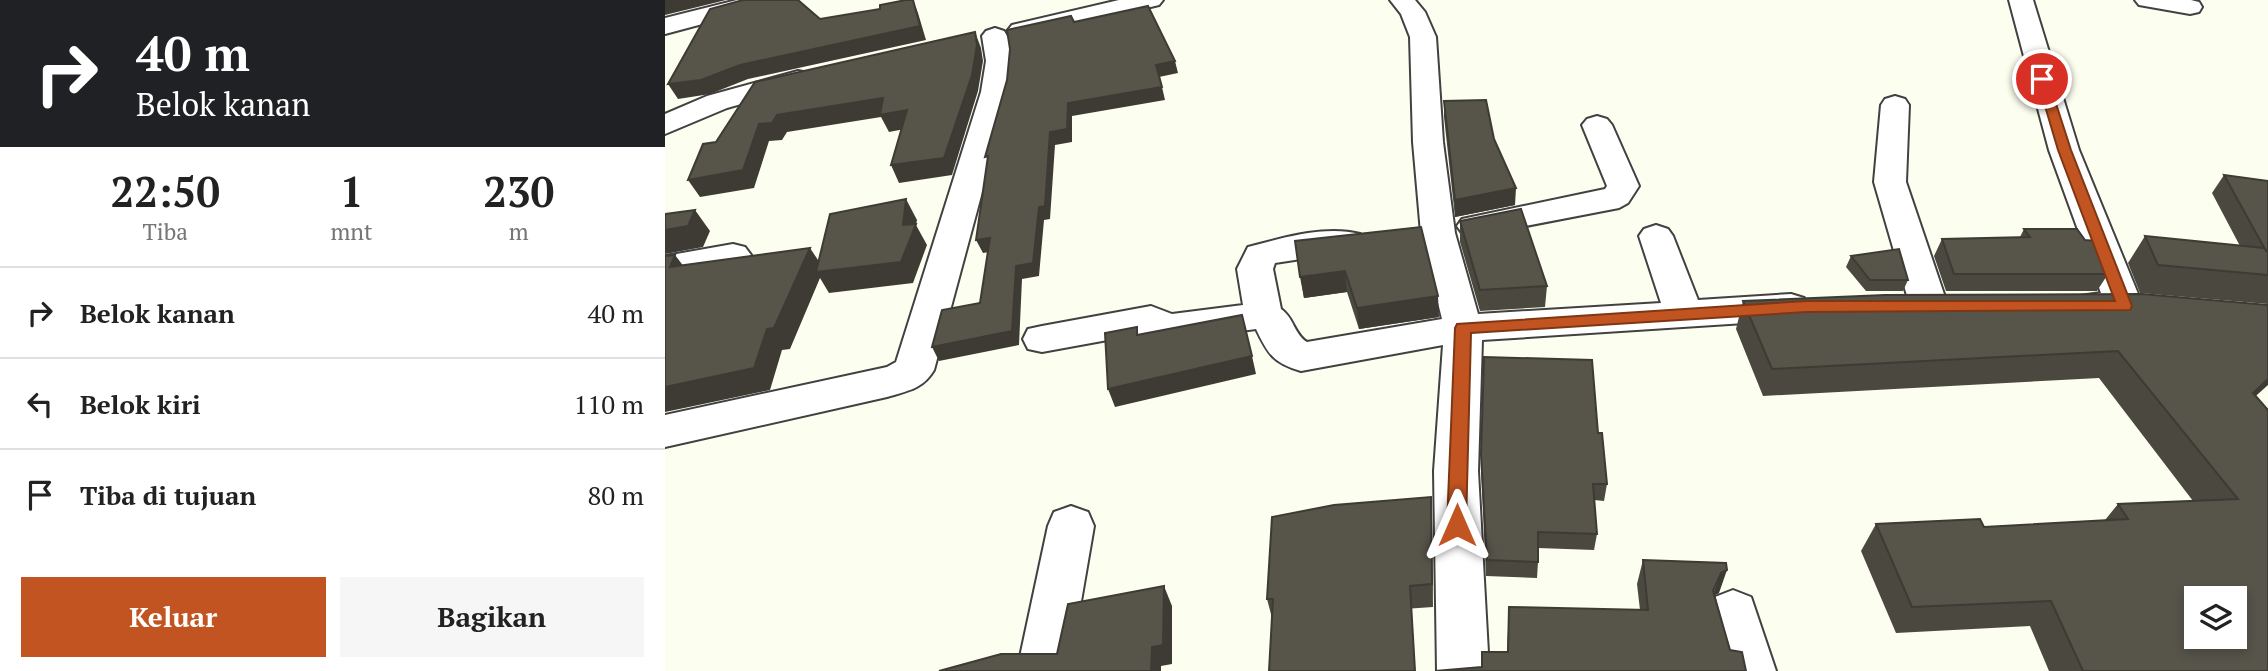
<!DOCTYPE html>
<html lang="id">
<head>
<meta charset="utf-8">
<style>
  body { margin:0; font-family:"PT Serif",serif; background:#f6f6f6; color:#222; height:100vh; display:flex; flex-direction:column; font-size:26px; white-space:nowrap }
  * { box-sizing:border-box; margin:0 }
  p { font-size:23px; color:#767676 }
  .icon { flex:none; width:38px; height:38px; fill:none; stroke:currentColor; stroke-width:2; stroke-linecap:round; stroke-linejoin:round }
  .map { position:relative; flex:1; overflow:hidden }
  .panel { display:flex; flex-direction:column; background:#fff; width:665px }
  .panel>* { flex:none }
  .hud { background:#202124; color:#fff; overflow:hidden }
  .tools { position:absolute; left:1519px; top:586px; display:grid; gap:14px }
  .tools a { display:grid; place-items:center; width:63px; height:63px; border-radius:0px; background:#fff; box-shadow:0 4px 10px #0003; font-size:35px }
  .pin { position:absolute; display:grid; place-items:center; width:60px; height:60px; color:#fff; margin:-30px; border:4px solid #fff; border-radius:50%; box-shadow:0 2px 7px #0007 }
  .me { position:absolute; width:77px; margin:-38px; rotate:0deg; stroke-linejoin:round; filter:drop-shadow(0 0 5px #0008) }
  .turn { display:flex; align-items:center; gap:24px; height:147px; padding:0 21px; font-size:32px }
  .turn .icon { width:91px; height:91px; stroke-width:2.5 }
  .turn b { display:block; font-size:49px; line-height:60px }
  .eta { display:flex; justify-content:space-evenly; align-items:center; height:119px; text-align:center }
  .eta b { font-size:42px; font-weight:600; line-height:49px }
  .action { display:flex; gap:14px; margin-top:auto; padding:14px 21px }
  .action a { flex:1; height:80px; border-radius:0px; background:#c25421; color:#fff; font-size:28px; font-weight:600; line-height:80px; text-align:center }
  .action a+a { background:#f6f6f6; color:#222 }
  ul { padding:0; list-style:none }
  li { display:flex; align-items:center; gap:21px; height:91px; padding:0 21px; border-top:2px solid #e0e0e0 }
  li div { flex:1 }
  li b { display:block; font-size:26px }
  li em { font-style:normal }
  main { display:flex; flex:1; min-height:0 }
  .map>svg:first-child { display:block }
</style>
</head>
<body>
<main>
<section class="panel">
<div class="hud">
<div class="turn"><svg class="icon" aria-label="right" viewBox="0 0 24 24"><path d="M7 20v-9h11M14 6l5 5-5 5"/></svg><div><b>40 m</b>Belok kanan</div></div>
</div>
<div class="eta">
<div><b>22:50</b><p>Tiba</p></div>
<div><b>1</b><p>mnt</p></div>
<div><b>230</b><p>m</p></div>
</div>
<ul>
<li><svg class="icon" aria-label="right" viewBox="0 0 24 24"><path d="M7 20v-9h11M14 6l5 5-5 5"/></svg><div><b>Belok kanan</b></div><em>40 m</em></li>
<li><svg class="icon" aria-label="left" viewBox="0 0 24 24"><path d="M17 20v-9H6M10 6l-5 5 5 5"/></svg><div><b>Belok kiri</b></div><em>110 m</em></li>
<li><svg class="icon" aria-label="arrive" viewBox="0 0 24 24"><path d="M6 21V4h12l-3 4 3 4H6"/></svg><div><b>Tiba di tujuan</b></div><em>80 m</em></li>
</ul>
<div class="action"><a>Keluar</a><a>Bagikan</a></div>
</section>
<div class="map">
<svg width="1603" height="671" viewBox="0 0 1603 671">
  <rect width="100%" height="100%" fill="#fcffef"/>
  <g fill="none" stroke-linecap="round" stroke-linejoin="round">
    <g stroke="#414141" stroke-width="4">
      <path id="minor" d="M72,0l14,1 3,5 -3,5 -86,23v-16z
        M454,0h44l-4,5 -138,33 -9,-3 -4,-5 4,-5z
        M725,0h25l10,12 11,25 7,105 12,91 23,81 183,-11 -22,-67 5,-7 12,-4 12,4 5,7 25,64 93,-6 13,4 6,9 -6,9 -13,4 -309,20 -4,131 11,200h-52l-3,-200 9,-126 -142,26c-28,-8 -33,-17 -45,-42l-89,12 -21,-8 -104,19 -14,-3 -5,-10 5,-10 14,-3 109,-20 21,8 71,-9 -6,-36 11,-22c34,-9 77,-22 112,-13l5,8 -5,8 -85,13 -2,6 8,40c13,9 13,25 26,33l135,-23 -21,-86 -8,-91 -3,-105 -9,-23z
        M1344,0h24l46,150 64,156 -6,9c-20,6 -44,6 -64,0l-6,-9 6,-9 28,-4 -52,-143z
        M1470,0h56l8,2 3,5 -3,5 -9,2 -51,-9z
        M330,28l9,3c12,17 7,41 5,61l-75,278c-11,19 -27,21 -47,27l-222,50v-32l222,-48 9,-5 85,-270 5,-31 -4,-25 4,-5z
        M133,71l10,2 4,6 -4,6 -81,23 -62,26v-20l42,-18z
        M1230,96l10,3 4,6 -3,77 42,124 -6,9 -13,4 -13,-4 -6,-9 -36,-124 7,-77 4,-6z
        M932,116l10,3 5,6 27,61 -11,17 -9,5 -145,28 -12,-3 -5,-7 5,-7 143,-30 2,-3 -25,-61 5,-6z
        M68,244l12,3 6,8 -6,8 -80,15v-22z
        M406,506l17,6 6,14 -25,145h-52l31,-145 6,-14z
        M1068,590l18,7 25,74h-52l-16,-58 7,-16z"/>
    </g>
    <use href="#minor" fill="#fff" fill-rule="evenodd"/>
  </g>
  <path fill="#4b4840" d="M779,101l71,104 -60,12 -11,-100z
    M1559,175l44,6v123l-128,-11 -12,-30 17,-27 95,10 -28,-53z
    M795,221l87,65 -2,21 -65,4 -20,-69z
    M1359,229l84,45 -11,17h-151l-12,-35 8,-17 78,-2z
    M630,241l144,76 -80,12 -12,-37 -43,6z
    M1186,256l57,24 -5,11h-37l-20,-24z
    M1078,301l525,4 -13,91 13,275h-219l-19,-45 -134,7 -35,-82 15,-27 108,3 121,-7 13,-16 75,-3 -94,-123 -336,18 -27,-67z
    M819,357l114,76 9,51 -3,17 -10,-1 3,34 -3,16 -56,-2v14l-1,16 -51,-2 -5,-105z
    M766,497l2,110 -161,11 -5,-19z
    M978,560l76,33 -4,2 15,55 -248,17 25,-15 2,-45 131,3 -3,-26z"/>
  <path fill="#3d3b34" d="M0,0h61l-61,15z
    M248,0l5,13 8,27 -178,39 -38,15 -32,5 -10,-15z
    M310,32l6,16 2,13 -5,30 -26,84 -53,8 -8,-18z
    M510,61l3,12 -19,4 -3,-12z
    M497,87l3,13 -93,16v26l-17,3 -5,74 -6,1 -5,56 -17,3 -3,66 -80,16 -7,-14 80,-16 4,-65 23,-59 11,-75 18,-29z
    M218,98l24,12 8,17 -26,5 -8,-15 -94,15 -5,8 -13,1 -15,47 -54,9 -12,-17 71,-56 18,-9z
    M851,188l-1,17 -60,12v-17z
    M241,199l11,21 -1,5 11,20 -14,38 -84,10 -9,-15 -30,71 -8,1 -12,40 -105,22v-25l145,-139 14,21 79,-44z
    M30,210l15,21 -7,16 -38,7v-24z
    M325,238l6,13 -13,2 -7,-13z
    M10,255l16,21 -21,-9z
    M680,271l2,21 -43,6 -4,-21z
    M773,296l1,21 -80,12 -2,-21z
    M587,356l4,18 -141,33 -7,-18z
    M1603,379v6l-39,35 24,-27z
    M766,497l1,24 1,86 -1,-23z
    M1062,570l-8,23 -6,3 -8,18 16,-41z
    M499,586l8,20v58l-11,2v5h-10l1,-24z"/>
  <path fill="#57544a" stroke="#3d3b34" stroke-width="2" fill-rule="evenodd" d="M78,0h55l22,19 60,-10v-4l26,-5h7l7,26 -180,39 -39,15 -33,4 42,-75z
    M483,6l27,55 -19,4 6,22 -94,16 -1,26 -17,3 -5,74 -6,1 -6,56 -17,3 -4,65 -80,16 10,-37 38,-7 10,-65 -14,2 12,-84 -3,1 22,-77 3,-31 -3,-19 64,-14 3,6z
    M310,32l2,13 -5,30 -28,83 -53,7 16,-55 -27,5 3,-17 -106,17 -5,8 -13,1 -16,46 -55,10 15,-36 13,-2 39,-60z
    M821,100l8,39 22,49 -61,12 -11,-99z
    M1559,175l44,6v71l-2,-1z
    M241,199l-3,26 13,-1 -15,38 -85,10 14,-58z
    M856,209l26,77 -67,4 -20,-69z
    M30,210l-7,16 -23,4v-16z
    M756,227l17,69 -81,12 -12,-37 -45,6 -5,-36z
    M1359,229h53l8,11 11,1 12,33h-154l-12,-35 88,-2z
    M1480,236l119,12 4,4v23l-110,-10z
    M145,248l-36,80 -7,1 -13,39 -89,19v-131l10,-1 -5,12z
    M1234,249l9,31h-38l-19,-24z
    M1477,294l126,11v74l-15,14 15,17v261h-185l-32,-70 -139,6 -36,-83 104,-5 4,8 144,-8 -10,-15 120,-5 -120,-148 -346,18 -29,-68 142,-6zM1531,598h39v39h-39z
    M577,315l10,41 -144,33 -3,-56 32,-6v8z
    M819,357l108,3 6,73h4l5,51h-14l4,50 -59,-2v30l-51,-2 -6,-106z
    M766,497l1,87 -22,2 5,85h-146l4,-72h-6l5,-82 62,-12z
    M978,560l83,3 1,7 -6,3 -8,18 17,59 12,2 4,19h-311l47,-4v-15h26l1,-45 139,3z
    M499,586l-1,59 -11,2 -1,24h-212l62,-17h56l11,-50z"/>
  <path fill="#c25421" stroke="#7e3715" stroke-width="2" d="M1377,76l6,3 23,71 61,156 -2,4 -324,2 -335,21 -5,192 -2,6 -7,2 -7,-2 -3,-6 8,-197 2,-4 349,-23h309l-57,-151 -21,-71z"/>
</svg>
<div class="tools">
<a><svg class="icon" aria-label="layers" viewBox="0 0 24 24"><path d="M12 4l9 5-9 5-9-5zM3 14l9 5 9-5"/></svg></a>
</div>
<div class="pin" style="left:1377px;top:79px;background:#d93025"><svg class="icon" aria-label="arrive" viewBox="0 0 24 24"><path d="M6 21V4h12l-3 4 3 4H6"/></svg></div>
<svg class="me" style="left:792px;top:525px" viewBox="-20 -20 40 40"><path d="M0-17L14 15 0 8-14 15z" fill="#c25421" stroke="#fff" stroke-width="4"/></svg>
</div>
</main>
</body>
</html>
